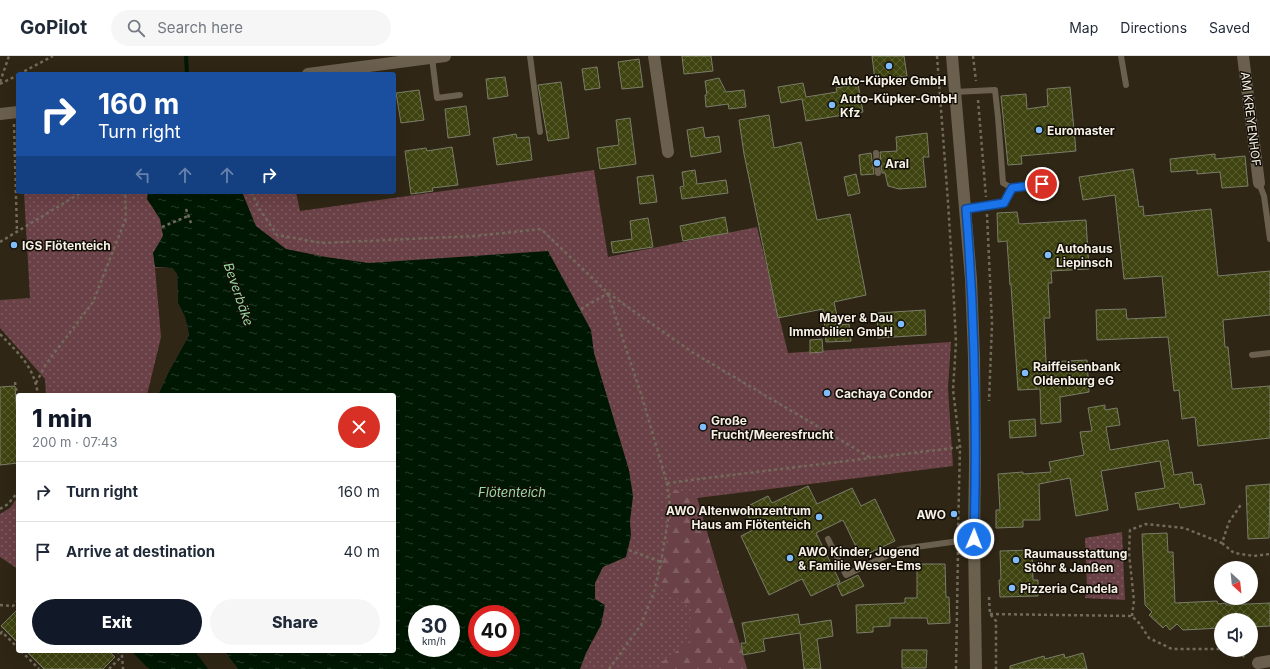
<!DOCTYPE html>
<html lang="en">
<head>
<meta charset="utf-8">
<style>
  body { margin:0; font-family:Inter,sans-serif; background:#f6f6f7; color:#1f2937; height:100vh; display:flex; flex-direction:column; font-size:15px; white-space:nowrap }
  * { box-sizing:border-box; margin:0 }
  p { font-size:13px; color:#747a83 }
  .icon { flex:none; width:22px; height:22px; fill:none; stroke:currentColor; stroke-width:2; stroke-linecap:round; stroke-linejoin:round }
  .map { position:relative; flex:1; overflow:hidden }
  .panel { position:absolute; left:16px; top:337px; width:380px; height:260px; display:flex; flex-direction:column; background:#fff; border-radius:4px; box-shadow:0 4px 16px #0002 }
  .panel>* { flex:none }
  .banner { position:absolute; left:16px; top:16px; width:380px; height:122px; border-radius:4px; box-shadow:0 4px 16px #0002; background:#1a4fa0; color:#fff; overflow:hidden }
  .needle { width:26px; rotate:153deg }
  .buttons { position:absolute; left:1214px; top:505px; display:grid; gap:8px }
  .buttons a { display:grid; place-items:center; width:44px; height:44px; border-radius:50%; background:#fff; box-shadow:0 4px 16px #0002; font-size:20px }
  .speed { position:absolute; left:408px; top:549px; display:flex; gap:8px; font-size:20px; font-weight:700; text-align:center }
  .speed>* { display:grid; place-content:center; width:52px; height:52px; border-radius:50%; background:#fff; box-shadow:0 4px 16px #0002; line-height:1 }
  .speed small { font-size:10px; font-weight:400 }
  .speed .limit { border:6px solid #d22; background:#fff; color:#111 }
  .pin { position:absolute; display:grid; place-items:center; width:34px; height:34px; color:#fff; margin:-17px; border:2px solid #fff; border-radius:50%; box-shadow:0 1px 4px #0007 }
  .me { position:absolute; width:44px; margin:-22px; rotate:1deg; stroke-linejoin:round; filter:drop-shadow(0 0 3px #0008) }
  .turn { display:flex; align-items:center; gap:14px; height:84px; padding:0 16px; font-size:18px }
  .turn .icon { width:52px; height:52px; stroke-width:2.5 }
  .turn b { display:block; font-size:28px; line-height:34px }
  .lanes { display:flex; align-items:center; height:38px; padding:0 16px; background:#0003; justify-content:center; gap:20px; direction:ltr }
  .lanes .off { opacity:.35 }
  .round { display:grid; place-items:center; flex:none; width:42px; height:42px; border-radius:21px; background:#f6f6f7 }
  .headline { display:flex; align-items:center; justify-content:space-between; height:68px; padding:0 16px }
  h1 { font-size:24px; font-weight:800; line-height:30px; color:#111827 }
  .primary-button { display:flex; gap:8px; margin-top:auto; padding:8px 16px }
  .primary-button a { flex:1; height:46px; border-radius:24px; background:#111827; color:#fff; font-size:16px; font-weight:800; line-height:46px; text-align:center }
  .primary-button a+a { background:#f6f6f7; color:#1f2937 }
  ul { padding:0; list-style:none }
  li { display:flex; align-items:center; gap:12px; height:60px; padding:0 16px; border-top:1px solid #e0e1e3 }
  li div { flex:1 }
  li b { display:block; font-size:15px }
  li em { font-style:normal }
  header { display:flex; align-items:center; gap:24px; box-sizing:border-box; height:56px; padding:0 20px; background:#fff; border-bottom:1px solid #e0e1e3 }
  header strong { font-size:19px }
  nav { display:flex; gap:22px; margin-inline-start:auto; font-size:14px }
  .search { width:280px; height:36px; background:#f6f6f7; display:flex; align-items:center; gap:10px; box-sizing:border-box; padding:0 14px; border-radius:22px; color:#747a83; font-size:15px }
  .map>svg:first-child { display:block }
</style>
</head>
<body>
<header>
<strong>GoPilot</strong>
<div class="search"><svg class="icon" aria-label="search" viewBox="0 0 24 24"><circle cx="10" cy="10" r="6"/><path d="M15 15l6 6"/></svg>Search here</div>
<nav><a>Map</a><a>Directions</a><a>Saved</a></nav>
</header>
<div class="map">
<svg width="1270" height="613" viewBox="0 0 1270 613">
  <defs>
    <pattern id="grass-dots" width="8" height="8" patternUnits="userSpaceOnUse"><rect width="8" height="8" fill="#6a4146"/><path d="M2 2h.1M6 6h.1" fill="none" stroke="#805d61" stroke-width="1.8" stroke-linecap="round"/></pattern>
    <pattern id="forest-firs" width="22" height="20" patternUnits="userSpaceOnUse"><rect width="22" height="20" fill="#6a4146"/><path d="M5 1l3.5 6h-7zM16 11l3.5 6h-7z" fill="#805d61"/></pattern>
    <pattern id="water-ripples" width="26" height="14" patternUnits="userSpaceOnUse"><rect width="26" height="14" fill="#001803"/><path d="M2 4q2-2 4 0t4 0M15 11q2-2 4 0t4 0" fill="none" stroke="#263a28"/></pattern>
    <pattern id="building-cross-hatch" width="8" height="8" patternUnits="userSpaceOnUse"><rect width="8" height="8" fill="#3e4310"/><path d="M0 0l8 8M0 8l8-8" fill="none" stroke="#5a5e33"/></pattern>
  </defs>
  <rect width="100%" height="100%" fill="#2f2615"/>
  <path fill="url(#grass-dots)" fill-rule="evenodd" d="M594,114l14,87 149,-30 31,126 163,-11 -3,46 5,78 -256,32 50,171h-509l-14,-18h170v-256h-236l10,-22 21,-38 -4,-18 -7,-14 -1,-29 -5,-6h-17l6,69 -14,58h-101l-1,-16 -45,-51v-28l30,-2 -6,-106h272l4,19zM417,558h34v34h-34zM477,558h34v34h-34z
    M18,441v72l-18,-12v-43l10,-6z
    M1122,476l3,68 -40,-2 2,-11 -2,-49z"/>
  <path fill="url(#forest-firs)" d="M671,432l26,10 50,171h-84v-8l26,-19 2,-33 -32,-26 14,-75z"/>
  <path fill="url(#water-ripples)" fill-rule="evenodd" d="M148,136h94l14,34 30,23 40,8 43,6 179,-12 43,79 3,23 35,117 4,26 -3,25 1,15 -5,21 -23,10 -8,16v16l10,6 -4,20 -15,28 -6,16h-342l-14,-18h170v-256h-236l10,-22 21,-38 -4,-18 -7,-14 -1,-29 -5,-6 -17,-1 -2,-14 10,-17 -3,-17 -13,-20zM417,558h34v34h-34zM477,558h34v34h-34z
    M131,595h64l13,18h-59z"/>
  <g fill="none" stroke-linecap="round" stroke-linejoin="round">
    <path stroke="#001803" stroke-width="4" d="M186,0l1,18"/>
  </g>
  <path fill="url(#building-cross-hatch)" stroke="#7a7d68" d="M682,0h29l2,15 -29,3z
    M872,0h32l3,20 -32,4z
    M639,3l4,28 -21,2 -4,-27z
    M597,11l3,21 -15,2 -3,-21z
    M505,21l3,19 -20,3 -2,-20z
    M719,22l7,14 18,-2 2,17 -17,2 -1,-5 -22,3 -1,-12h2l-2,-14z
    M561,26l8,56 -21,3 -10,-56z
    M803,27l3,14 31,-5 -1,-4 22,-4 5,28 -57,9 -4,-22 -21,4 -3,-16z
    M1070,31l6,64 -55,5 1,8 -14,1 -7,-69 25,-2 1,15 21,-3 -1,-17z
    M419,34l5,30 -23,3 -5,-30z
    M466,50l4,29 -22,3 -3,-29z
    M769,59l5,33 27,-6 16,78 33,-6 16,81 -32,7 5,23 10,-1 2,17 -25,1 -3,-33 -45,9 -34,-164 -5,-34z
    M630,62l6,46 -36,5 -3,-21 22,-3 -3,-25z
    M703,71l2,11 14,-2 2,16 -30,5 -4,-27z
    M927,77l2,24h-6l3,30 -27,2 -11,-3 -3,-13h-3l-2,-21 17,-1 -1,-14z
    M516,78l1,4 12,-1 3,23 -35,5 -4,-27z
    M452,91l6,38 -26,3 1,3 -22,3 -6,-43 21,-3 1,3z
    M871,97l3,21 -13,1 -2,-20z
    M1215,98v5l30,-3 3,30 -26,2 -2,-16 -23,2v-4l-26,2 -1,-13z
    M1133,113l6,38 4,-1 1,10 67,-7 7,67 52,-5v44l-47,5 2,27h3l4,42 38,-3v52l-72,8 -3,-29 -13,2 -3,-29 -5,1 -6,-54 -71,3 -1,-30 30,-1 1,10 39,-2 -4,-41 -38,3 -9,-84 -32,5 -4,-23z
    M695,114l2,14 29,-4 2,13 -46,6 -2,-12 4,-1 -2,-14z
    M856,118l4,19 -12,3 -4,-19z
    M653,119l4,27 -17,2 -3,-27z
    M1017,156l2,12 67,-4 3,49 -38,2 1,12h-4l2,35h-6l2,44 41,-2 2,32 -29,5 1,25 -20,2 -1,-35 -22,1 -7,-105h-1l-3,-44 -9,1 -1,-29z
    M725,161l3,16 -45,8 -3,-15z
    M648,162l5,29 -40,6 -2,-11 21,-3 -2,-18z
    M925,254l1,25 -48,3 -1,-25z
    M822,283l1,13 -13,1v-13z
    M15,330l3,46v31l-18,2v-78z
    M1105,349v5l12,-2 3,17 -14,2 4,23 58,-10 6,35 18,-3 2,13 7,-1 4,20 -25,4 -1,-5 -41,7 -3,-17 30,-5 -5,-27 -59,10 7,39 -32,6 -6,-38 -31,6 1,36h-17v7l-27,1v-18h4l-2,-36 25,-2v2l28,-2 -2,-10 35,-7 -4,-23 12,-1 -4,-23z
    M1035,363l1,17 -26,2 -1,-17z
    M1270,428l-1,54 -21,1 -2,-53z
    M808,430l9,18 35,-16 9,18 14,-7 20,42 -34,16 -18,-37 -27,13 24,49 -29,14 -9,-17 -33,16 -28,-59 14,-7 -11,-21 24,-12 4,7z
    M1167,477l1,19h5l2,51 42,-2 1,3 8,-1v2l44,-2v23l-19,1v-7h-30v8l-38,2 -6,-6 -7,6 -4,-5 -3,3 -14,-13 3,-3 -7,-7 -3,-71z
    M1032,494l1,30h5v16l-38,1 -1,-17h2l-1,-29z
    M917,508h28l1,33h3l1,26 -22,1 -1,-6h-37v8l-17,1v5l-16,1 -1,-28 49,-2v-5h12z
    M858,519l6,11 -22,10 -5,-11z
    M18,553v34l-17,-17z
    M798,558l2,11 31,-5 2,16 -16,3 4,30h-17l-4,-36 -37,6 2,12 -22,4 -2,-12h5l-4,-20z
    M902,594h25l-1,18h-24z
    M26,595h83l6,6 -12,12h-59z
    M1083,597l4,16h-77v-3l34,-10 1,3 19,-5 1,4z"/>
  <g fill="none" stroke-linecap="round" stroke-linejoin="round">
    <path stroke="#726a5b" stroke-width="2.5" stroke-dasharray="3 3" stroke-linecap="butt" d="M937,0l11,146 5,80 3,61 -3,47 7,57 -2,85
      M973,0l3,25
      M19,18l34,-18
      M0,26l9,-26
      M0,28l18,-9
      M978,44l8,97
      M14,68l3,108
      M252,136l5,13 20,30 45,8 153,-7 66,-7 67,64 84,59 179,106 91,-11
      M186,153l5,14
      M987,158l5,110 -3,77
      M162,171l26,-11
      M0,186l82,-50
      M608,238l34,103 25,86 3,25 -9,54 -7,30 -13,33 -32,44
      M581,253l27,-16
      M0,278c19,20 34,32 38,61
      M15,326l3,19
      M36,327l10,-19 47,-62 33,-84 -1,-26
      M16,348h2
      M17,364h1
      M667,427l204,-25
      M0,453l8,-5 10,-12
      M1222,487l12,10 20,3 16,-2
      M629,494l32,12
      M989,541l1,17 6,7v48
      M0,549l13,1 5,-6
      M990,558l142,2 7,7 10,15 23,11h49
      M1132,560l2,-15 -5,-48 1,-23 16,-6 38,4 38,15 7,-21 13,-19
      M0,578l2,-2 16,16
      M1231,594l16,8
      M21,595l18,18
      M117,595l5,5 1,13
      M109,613l13,-13
      M956,613l2,-118"/>
    <path stroke="#6b604e" stroke-width="6" d="M530,0l10,76
      M1121,0l5,29
      M432,2l5,40 23,-3
      M954,36l41,-2 3,27 5,66 9,5
      M876,97l2,20
      M1259,127l5,13 6,43
      M966,153l38,-6 8,-15 45,-5
      M1252,299l18,-2
      M828,483l18,36 55,-26 73,-10"/>
    <path stroke="#6b604e" stroke-width="12" d="M654,0l14,96
      M1243,0l16,127
      M308,18l137,-18
      M0,58l18,-2
      M1258,607l12,-2"/>
    <path stroke="#6b604e" stroke-width="12" d="M952,0l19,223 3,78 1,105 -1,77 2,130"/>
  </g>
  <g fill="none" stroke-linecap="round" stroke-linejoin="round">
    <g stroke="#114b97" stroke-width="10">
      <path id="route" d="M974,483c3,-110 1,-220 -8,-330l38,-6 8,-15 30,-4"/>
    </g>
    <use href="#route" stroke="#1a73e8" stroke-width="7"/>
  </g>
  <g fill="#81bdfa" stroke="#130f08" stroke-width="1.5">
    <circle cx="889" cy="10" r="4"/>
    <circle cx="832" cy="49" r="4"/>
    <circle cx="1039" cy="74" r="4"/>
    <circle cx="877" cy="107" r="4"/>
    <circle cx="14" cy="189" r="4"/>
    <circle cx="1048" cy="199" r="4"/>
    <circle cx="901" cy="268" r="4"/>
    <circle cx="1025" cy="317" r="4"/>
    <circle cx="827" cy="337" r="4"/>
    <circle cx="703" cy="371" r="4"/>
    <circle cx="954" cy="458" r="4"/>
    <circle cx="819" cy="461" r="4"/>
    <circle cx="790" cy="502" r="4"/>
    <circle cx="1016" cy="504" r="4"/>
    <circle cx="1012" cy="532" r="4"/>
  </g>
  <g text-anchor="middle" dominant-baseline="central" stroke-width="3" stroke-linejoin="round" paint-order="stroke">
    <g font-size="12" font-weight="bold" fill="#f6f0e5" stroke="#130f08" text-anchor="start">
      <text x="889" y="24" text-anchor="middle">Auto-Küpker GmbH</text>
      <text x="840" y="42">Auto-Küpker-GmbH<tspan x="840" dy="14">Kfz</tspan></text>
      <text x="1047" y="74">Euromaster</text>
      <text x="885" y="107">Aral</text>
      <text x="22" y="189">IGS Flötenteich</text>
      <text x="1056" y="192">Autohaus<tspan x="1056" dy="14">Liepinsch</tspan></text>
      <text x="893" y="261" text-anchor="end">Mayer &amp; Dau<tspan x="893" dy="14">Immobilien GmbH</tspan></text>
      <text x="1033" y="310">Raiffeisenbank<tspan x="1033" dy="14">Oldenburg eG</tspan></text>
      <text x="835" y="337">Cachaya Condor</text>
      <text x="711" y="364">Große<tspan x="711" dy="14">Frucht/Meeresfrucht</tspan></text>
      <text x="811" y="454" text-anchor="end">AWO Altenwohnzentrum<tspan x="811" dy="14">Haus am Flötenteich</tspan></text>
      <text x="946" y="458" text-anchor="end">AWO</text>
      <text x="798" y="495">AWO Kinder, Jugend<tspan x="798" dy="14">&amp; Familie Weser-Ems</tspan></text>
      <text x="1024" y="497">Raumausstattung<tspan x="1024" dy="14">Stöhr &amp; Janßen</tspan></text>
      <text x="1020" y="532">Pizzeria Candela</text>
    </g>
    <g font-size="12" fill="#f6f0e5" stroke="#130f08">
      <text transform="translate(1251 63) rotate(83)">AM KREYENHOF</text>
    </g>
    <g font-size="13" font-style="italic" fill="#98d9a1" stroke="#130f08">
      <text transform="translate(239 238) rotate(71)">Beverbäke</text>
      <text x="512" y="436">Flötenteich</text>
    </g>
  </g>
</svg>
<div class="buttons">
<a><svg class="needle" viewBox="-14 -14 28 28"><path d="M0-13l5 13h-10z" fill="#e53935"/><path d="M0 13l5-13h-10z" fill="#747a83"/></svg></a>
<a><svg class="icon" aria-label="sound" viewBox="0 0 24 24"><path d="M4 9h4l5-4v14l-5-4H4zM17 9q2 3 0 6"/></svg></a>
</div>
<div class="speed"><div>30<small>km/h</small></div><div class="limit">40</div></div>
<div class="pin" style="left:1042px;top:128px;background:#d93025"><svg class="icon" aria-label="arrive" viewBox="0 0 24 24"><path d="M6 21V4h12l-3 4 3 4H6"/></svg></div>
<svg class="me" style="left:974px;top:483px" viewBox="-20 -20 40 40"><circle r="17" fill="#1a73e8" stroke="#fff" stroke-width="3"/><path d="M0-11L8 9 0 5-8 9z" fill="#fff"/></svg>
<div class="banner">
<div class="turn"><svg class="icon" aria-label="right" viewBox="0 0 24 24"><path d="M7 20v-9h11M14 6l5 5-5 5"/></svg><div><b>160 m</b>Turn right</div></div>
<div class="lanes"><svg class="icon off" aria-label="left" viewBox="0 0 24 24"><path d="M17 20v-9H6M10 6l-5 5 5 5"/></svg><svg class="icon off" aria-label="ahead" viewBox="0 0 24 24"><path d="M12 20V5M6 11l6-6 6 6"/></svg><svg class="icon off" aria-label="ahead" viewBox="0 0 24 24"><path d="M12 20V5M6 11l6-6 6 6"/></svg><svg class="icon" aria-label="right" viewBox="0 0 24 24"><path d="M7 20v-9h11M14 6l5 5-5 5"/></svg></div>
</div>
<section class="panel">
<div class="headline"><div><h1>1 min</h1><p>200 m · 07:43</p></div><a class="round" style="background:#d93025;color:#fff"><svg class="icon" aria-label="close" viewBox="0 0 24 24"><path d="M6 6l12 12M18 6L6 18"/></svg></a></div>
<ul>
<li><svg class="icon" aria-label="right" viewBox="0 0 24 24"><path d="M7 20v-9h11M14 6l5 5-5 5"/></svg><div><b>Turn right</b></div><em>160 m</em></li>
<li><svg class="icon" aria-label="arrive" viewBox="0 0 24 24"><path d="M6 21V4h12l-3 4 3 4H6"/></svg><div><b>Arrive at destination</b></div><em>40 m</em></li>
</ul>
<div class="primary-button"><a>Exit</a><a>Share</a></div>
</section>
</div>
</body>
</html>
